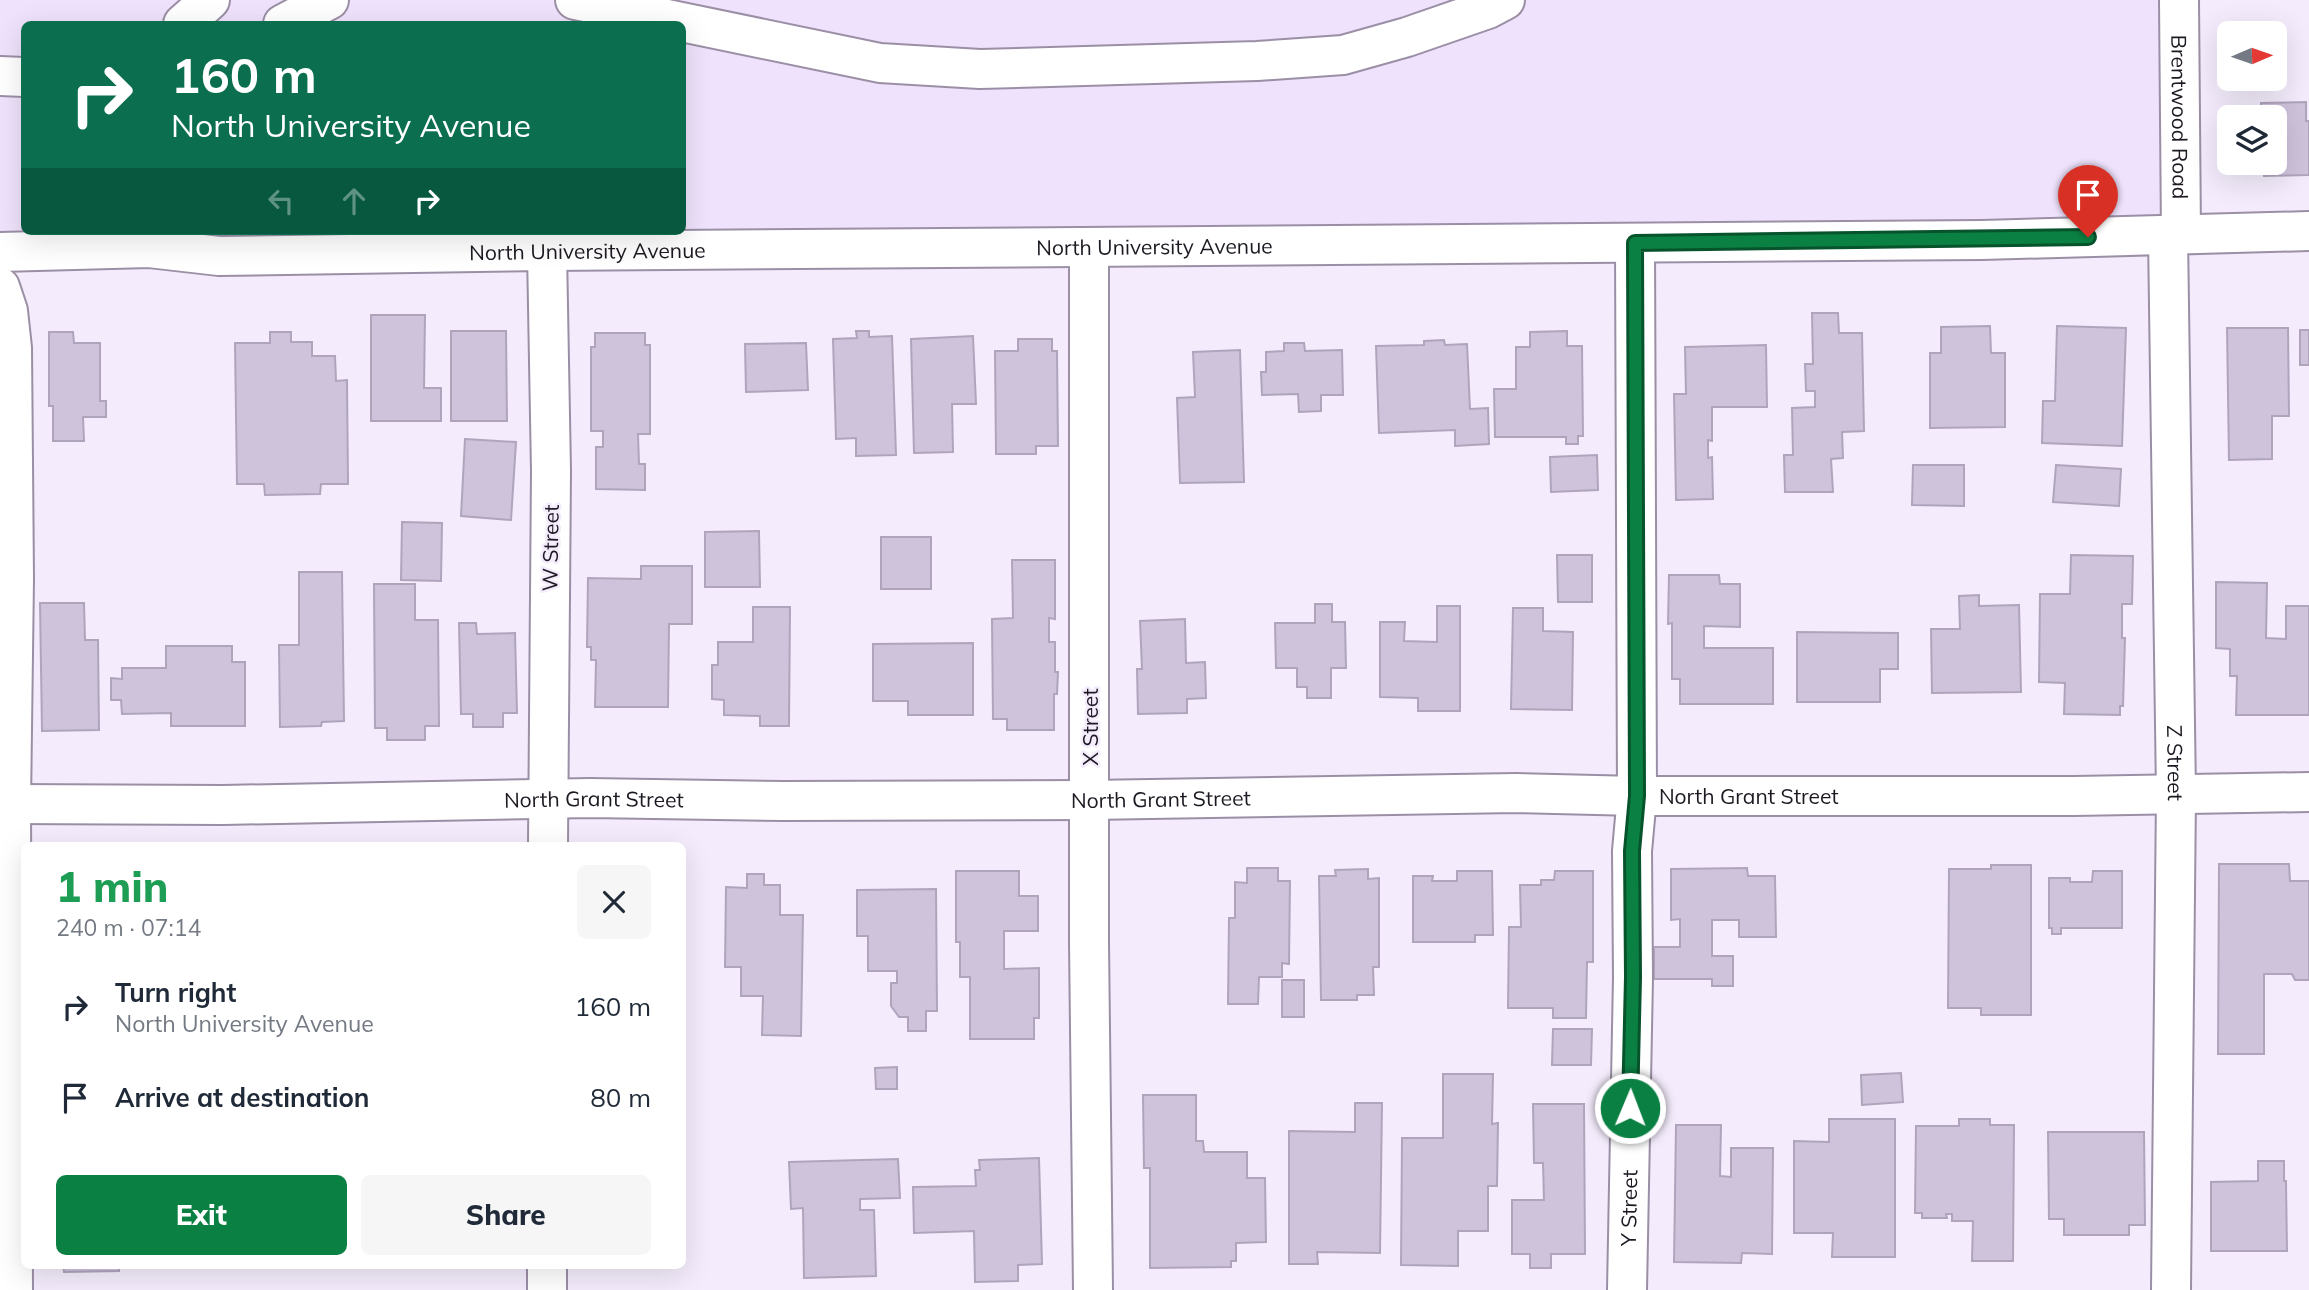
<!DOCTYPE html>
<html lang="en">
<head>
<meta charset="utf-8">
<style>
  body { margin:0; font-family:Mulish,sans-serif; background:#f6f6f7; color:#1f2937; height:100vh; display:flex; flex-direction:column; font-size:26px; white-space:nowrap }
  * { box-sizing:border-box; margin:0 }
  p { font-size:23px; color:#747a83 }
  .icon { flex:none; width:38px; height:38px; fill:none; stroke:currentColor; stroke-width:2; stroke-linecap:round; stroke-linejoin:round }
  .map { position:relative; flex:1; overflow:hidden }
  .panel { position:absolute; left:21px; top:842px; width:665px; height:427px; display:flex; flex-direction:column; background:#fff; border-radius:10px; box-shadow:0 7px 28px #0002 }
  .panel>* { flex:none }
  .guide { position:absolute; left:21px; top:21px; width:665px; height:214px; border-radius:10px; box-shadow:0 7px 28px #0002; background:#0b6e4f; color:#fff; overflow:hidden }
  .needle { width:46px; rotate:88deg }
  .controls { position:absolute; left:2217px; top:21px; display:grid; gap:14px }
  .controls a { display:grid; place-items:center; width:70px; height:70px; border-radius:10px; background:#fff; box-shadow:0 7px 28px #0002; font-size:35px }
  .pin { position:absolute; display:grid; place-items:center; width:60px; height:60px; color:#fff; margin:-72px -30px; border-radius:50% 50% 50% 0; rotate:-45deg; box-shadow:0 0 7px #0007 }
  .pin .icon { rotate:45deg }
  .me { position:absolute; width:77px; margin:-38px; rotate:1deg; stroke-linejoin:round; filter:drop-shadow(0 0 5px #0008) }
  .turn { display:flex; align-items:center; gap:24px; height:147px; padding:0 35px; font-size:32px }
  .turn .icon { width:91px; height:91px; stroke-width:2.5 }
  .turn b { display:block; font-size:49px; line-height:60px }
  .lanes { display:flex; align-items:center; height:66px; padding:0 35px; background:#0003; justify-content:center; gap:35px; direction:ltr }
  .lanes .off { opacity:.35 }
  .round { display:grid; place-items:center; flex:none; width:74px; height:74px; border-radius:10px; background:#f6f6f7 }
  .overview { display:flex; align-items:center; justify-content:space-between; height:119px; padding:0 35px }
  h1 { font-size:42px; font-weight:800; line-height:52px; color:#1e9e55 }
  .action { display:flex; gap:14px; margin-top:auto; padding:14px 35px }
  .action a { flex:1; height:80px; border-radius:10px; background:#0b8043; color:#fff; font-size:28px; font-weight:800; line-height:80px; text-align:center }
  .action a+a { background:#f6f6f7; color:#1f2937 }
  ul { padding:0; list-style:none }
  li { display:flex; align-items:center; gap:21px; height:91px; padding:0 35px }
  li div { flex:1 }
  li b { display:block; font-size:26px }
  li em { font-style:normal }
  .map>svg:first-child { display:block }
</style>
</head>
<body>
<div class="map">
<svg width="2309" height="1290" viewBox="0 0 2309 1290">
  <rect width="100%" height="100%" fill="#f4ecfc"/>
  <path fill="#efe2fc" fill-rule="evenodd" d="M0,0h2179l2,235 -2181,17zM24,24h658v207h-658z"/>
  <path fill="#cfc3dc" stroke="#b0a4bd" stroke-width="2" d="M2306,102v19h3v54l-45,1 -1,-13h12v-46h-14v-14z
    M1812,313h26l1,20h23l2,98 -22,1 1,26 -12,1 2,33h-48l-1,-37h9l-1,-47 23,-1v-16h-9l-1,-27h8z
    M371,315h54l-1,73h17v33h-70z
    M1990,326l1,27h14v74l-75,1v-75h11v-26z
    M2057,326l69,2 -4,118 -80,-3 1,-42h12z
    M2227,328h61l1,88h-17v43l-43,1z
    M2300,330h9v35h-9z
    M451,331h55l1,90h-56z
    M856,331h13v6l23,-1 4,119 -40,1v-18l-20,1 -3,-100 24,-1z
    M1567,331v15h15l1,90h-5v8h-12v-7h-71l-1,-48h22v-42h14v-15z
    M49,332h24l1,11h26v58h6v16h-23l1,24h-31v-35h-4z
    M270,332h21v10h21v14h23l1,25 11,-1 1,104h-27l-1,10 -55,1 -1,-11h-27l-2,-141h35z
    M595,333h50v12h5v89h-12l1,30h6v26l-49,-1v-42h7v-16h-12v-84h4z
    M973,336l3,68h-24l1,48 -39,1 -3,-114z
    M1018,339h34v12h5l1,95h-22v8h-40l-1,-103h23z
    M1444,340l1,5 22,-1 3,65 18,-1 1,36 -34,2v-16l-76,3 -3,-87 48,-1v-4z
    M806,343l2,47 -62,2 -1,-48z
    M1284,343h20l1,8 37,-1 1,45h-22v16l-22,1 -1,-18 -36,1 -1,-23h5v-20l18,-1z
    M1766,345l1,62h-55v34l-4,-1v18l4,-1 1,42 -37,1 -2,-106h12l-1,-47z
    M1240,350l4,132 -64,1 -3,-85 18,-1 -2,-45z
    M465,439l51,3 -5,78 -50,-4z
    M1597,455l1,35 -47,2 -1,-35z
    M1913,465h51v41l-52,-1z
    M2056,465l65,4 -2,37 -66,-4z
    M402,522l40,1 -1,58 -40,-1z
    M759,531l1,56h-55v-55z
    M881,537h50v52h-50z
    M1557,555h35v47h-34z
    M2071,555l62,1 -1,48h-10v34h3l-2,68h-3v9l-56,-1 1,-31 -26,-1 1,-88h30z
    M1012,560h43v59l-6,-1v24h6v30h3l-1,22h-3v36h-47v-11h-14l-1,-100 21,-1z
    M641,566h51v58h-23l-1,83h-73l1,-47h-5v-13h-4l1,-69 53,1z
    M299,572h43l2,149 -22,1 -1,4 -41,1 -1,-82h20z
    M1669,575h50l1,9h20v43l-36,-1v22h69v56h-93v-25h-8v-56l-4,1z
    M2216,582l51,1 -1,55 20,1v-33h23v109h-73l1,-39h-7v-27l-14,-1z
    M374,584h41v36h23l1,106h-14v14h-38v-12h-12z
    M1979,595v11l40,-1 2,87 -89,1 -1,-64h29l-1,-33z
    M40,603h44l1,37h13l1,90 -57,1z
    M1315,604h17v18h13l1,46h-15v30h-24v-11h-10v-19h-21l-1,-45h40z
    M1437,606h23v105h-42v-13l-38,-1v-75h25l-1,19 33,1z
    M753,607h37l-1,119h-29v-10l-36,-1v-15l-12,-1v-34h6v-23h35z
    M1513,608h30v23l30,1 -1,78 -61,-1z
    M1185,619l1,44 19,-1 1,36 -19,1v14l-49,1 -1,-45h5l-2,-48z
    M459,623h17l1,11 38,-1 2,80h-14v14h-30v-13h-12z
    M1797,632l101,1v36h-18v33h-83z
    M973,643v72h-65v-14h-35v-57z
    M166,646h66v16h13v64h-74v-13l-49,1 -1,-14h-10v-22l11,1v-11h44z
    M2219,864h70l1,17h19v99h-14l-3,-6h-28v80h-46z
    M1991,865h40v150h-50v-7h-33l1,-139h42z
    M1247,868h31v13h12l-1,83 -7,-1v14h-23l-1,27h-30l1,-86h6v-36l12,1z
    M1747,868l1,8h27l1,61h-37v-17h-27v36h21v30h-21v-7h-58v-32h26v-28l-9,1v-51z
    M1368,869v10l11,-1v89h-6l1,28h-17v5h-36l-2,-124h17l-1,-6z
    M956,871h63v25h19v35h-34v38l35,-1v50h-5v21h-64v-62h-10v-35h-4z
    M1457,871h35l1,64h-18v7h-62v-66h20l-1,5h25z
    M1555,871h38v91h-6l-1,56h-33v-10h-45l1,-81h12l-1,-42h21v-5h13z
    M2093,871h29v57h-61v6h-9v-6h-3v-50h21v4h22z
    M747,874h17v11h16v30h23l-2,121 -39,-1 1,-39h-22v-29h-16l1,-80 21,1z
    M936,889l1,122h-11v20h-18v-14h-9l-8,-11v-23h6v-12h-29v-35h-11v-46z
    M1282,980h22v37h-22z
    M1553,1029h39l-1,36h-39z
    M897,1067v22h-21l-1,-21z
    M1901,1073l2,29 -41,3 -1,-30z
    M1443,1074h50l-1,50 6,-1 -1,63h-9v45h-30v35l-57,-1 1,-127h41z
    M1143,1095h53v46h7l1,11h43v26h18l1,64 -30,1v18h-5v6l-81,1v-100h-6z
    M1355,1103h27l-2,150 -63,-1 1,12h-29v-133l66,1z
    M1533,1104h51l1,150h-34v14h-21v-14h-18v-54h32l-1,-37h-9z
    M1829,1119h66v138h-63l1,-24h-39v-92l35,1z
    M1959,1119h31v6h24l-1,136h-41l1,-40h-21v-7h-6l1,4h-25v-5h-7l1,-87h43z
    M1676,1125h45l-1,51 11,1v-29h42l-1,106 -30,-1 -1,10 -67,-1z
    M2048,1132h96l1,93h-16v10h-65v-16h-15z
    M1039,1158l3,106 -24,1v16l-43,1 -1,-51 -60,2 -1,-46 63,-1 -1,-16h5l-1,-10z
    M898,1159l2,39 -40,1v11h14l2,66 -72,2 -1,-70 -12,1 -2,-47z
    M2258,1161h26v20h2l1,70h-76v-69l47,-1z
    M63,1265h56v6l-55,1z"/>
  <g fill="none" stroke-linecap="round" stroke-linejoin="round">
    <g stroke="#9b8fa6" stroke-width="42">
      <g id="minor">
        <path d="M575,0l305,63 100,6 277,-8 86,-6 64,-18 81,-28 17,-9"/>
        <path id="s1" d="M2179,0l2,235"/>
        <path d="M183,24l27,-24"/>
        <path d="M283,24l46,-24"/>
        <path d="M0,76l24,1"/>
        <path id="s2" d="M2168,236l8,558 -5,496"/>
        <path d="M1089,247v695l4,348"/>
        <path d="M547,251l4,220 -3,374"/>
        <path d="M0,287l8,24 4,37 2,231 -3,225 2,486"/>
        <path id="s3" d="M11,804l212,1 367,-7 193,3 307,-1 426,-7 121,3h437l235,-4"/>
        <path d="M547,1290v-25"/>
        <path id="s4" d="M1627,1290l6,-313 -1,-126 5,-55 -2,-553"/>
      </g>
    </g>
    <g stroke="#9b8fa6" stroke-width="42">
      <g id="tertiary">
        <path id="s5" d="M0,252l149,-4 70,8 328,-5 1435,-11 327,-9"/>
      </g>
    </g>
    <use href="#minor" stroke="#fff" stroke-width="38"/>
    <use href="#tertiary" stroke="#fff" stroke-width="38"/>
  </g>
  <g fill="none" stroke-linecap="round" stroke-linejoin="round">
    <g stroke="#07532c" stroke-width="18">
      <path id="route" d="M1630,1108l3,-131 -1,-126 5,-55 -2,-553 453,-6"/>
    </g>
    <use href="#route" stroke="#0b8043" stroke-width="12"/>
  </g>
  <g text-anchor="middle" dominant-baseline="central" stroke-width="5" stroke-linejoin="round" paint-order="stroke">
    <g font-size="21" fill="#1d1821" stroke="#f4ecfc">
      <text stroke="none"><textPath href="#s1" startOffset="117">Brentwood Road</textPath></text>
      <text stroke="none"><textPath href="#s5" startOffset="1155">North University Avenue</textPath></text>
      <text stroke="none"><textPath href="#s5" startOffset="588">North University Avenue</textPath></text>
      <text transform="translate(550 548) rotate(-89)">W Street</text>
      <text transform="translate(1090 727) rotate(-90)">X Street</text>
      <text stroke="none"><textPath href="#s2" startOffset="527">Z Street</textPath></text>
      <text stroke="none"><textPath href="#s3" startOffset="1738">North Grant Street</textPath></text>
      <text stroke="none"><textPath href="#s3" startOffset="1150">North Grant Street</textPath></text>
      <text stroke="none"><textPath href="#s3" startOffset="583">North Grant Street</textPath></text>
      <text stroke="none"><textPath href="#s4" startOffset="82">Y Street</textPath></text>
    </g>
  </g>
</svg>
<div class="controls">
<a><svg class="needle" viewBox="-14 -14 28 28"><path d="M0-13l5 13h-10z" fill="#e53935"/><path d="M0 13l5-13h-10z" fill="#747a83"/></svg></a>
<a><svg class="icon" aria-label="layers" viewBox="0 0 24 24"><path d="M12 4l9 5-9 5-9-5zM3 14l9 5 9-5"/></svg></a>
</div>
<div class="pin" style="left:2088px;top:237px;background:#d93025"><svg class="icon" aria-label="arrive" viewBox="0 0 24 24"><path d="M6 21V4h12l-3 4 3 4H6"/></svg></div>
<svg class="me" style="left:1630px;top:1108px" viewBox="-20 -20 40 40"><circle r="17" fill="#0b8043" stroke="#fff" stroke-width="3"/><path d="M0-11L8 9 0 5-8 9z" fill="#fff"/></svg>
<div class="guide">
<div class="turn"><svg class="icon" aria-label="right" viewBox="0 0 24 24"><path d="M7 20v-9h11M14 6l5 5-5 5"/></svg><div><b>160 m</b>North University Avenue</div></div>
<div class="lanes"><svg class="icon off" aria-label="left" viewBox="0 0 24 24"><path d="M17 20v-9H6M10 6l-5 5 5 5"/></svg><svg class="icon off" aria-label="ahead" viewBox="0 0 24 24"><path d="M12 20V5M6 11l6-6 6 6"/></svg><svg class="icon" aria-label="right" viewBox="0 0 24 24"><path d="M7 20v-9h11M14 6l5 5-5 5"/></svg></div>
</div>
<section class="panel">
<div class="overview"><div><h1>1 min</h1><p>240 m · 07:14</p></div><a class="round"><svg class="icon" aria-label="close" viewBox="0 0 24 24"><path d="M6 6l12 12M18 6L6 18"/></svg></a></div>
<ul>
<li><svg class="icon" aria-label="right" viewBox="0 0 24 24"><path d="M7 20v-9h11M14 6l5 5-5 5"/></svg><div><b>Turn right</b><p>North University Avenue</p></div><em>160 m</em></li>
<li><svg class="icon" aria-label="arrive" viewBox="0 0 24 24"><path d="M6 21V4h12l-3 4 3 4H6"/></svg><div><b>Arrive at destination</b></div><em>80 m</em></li>
</ul>
<div class="action"><a>Exit</a><a>Share</a></div>
</section>
</div>
</body>
</html>
